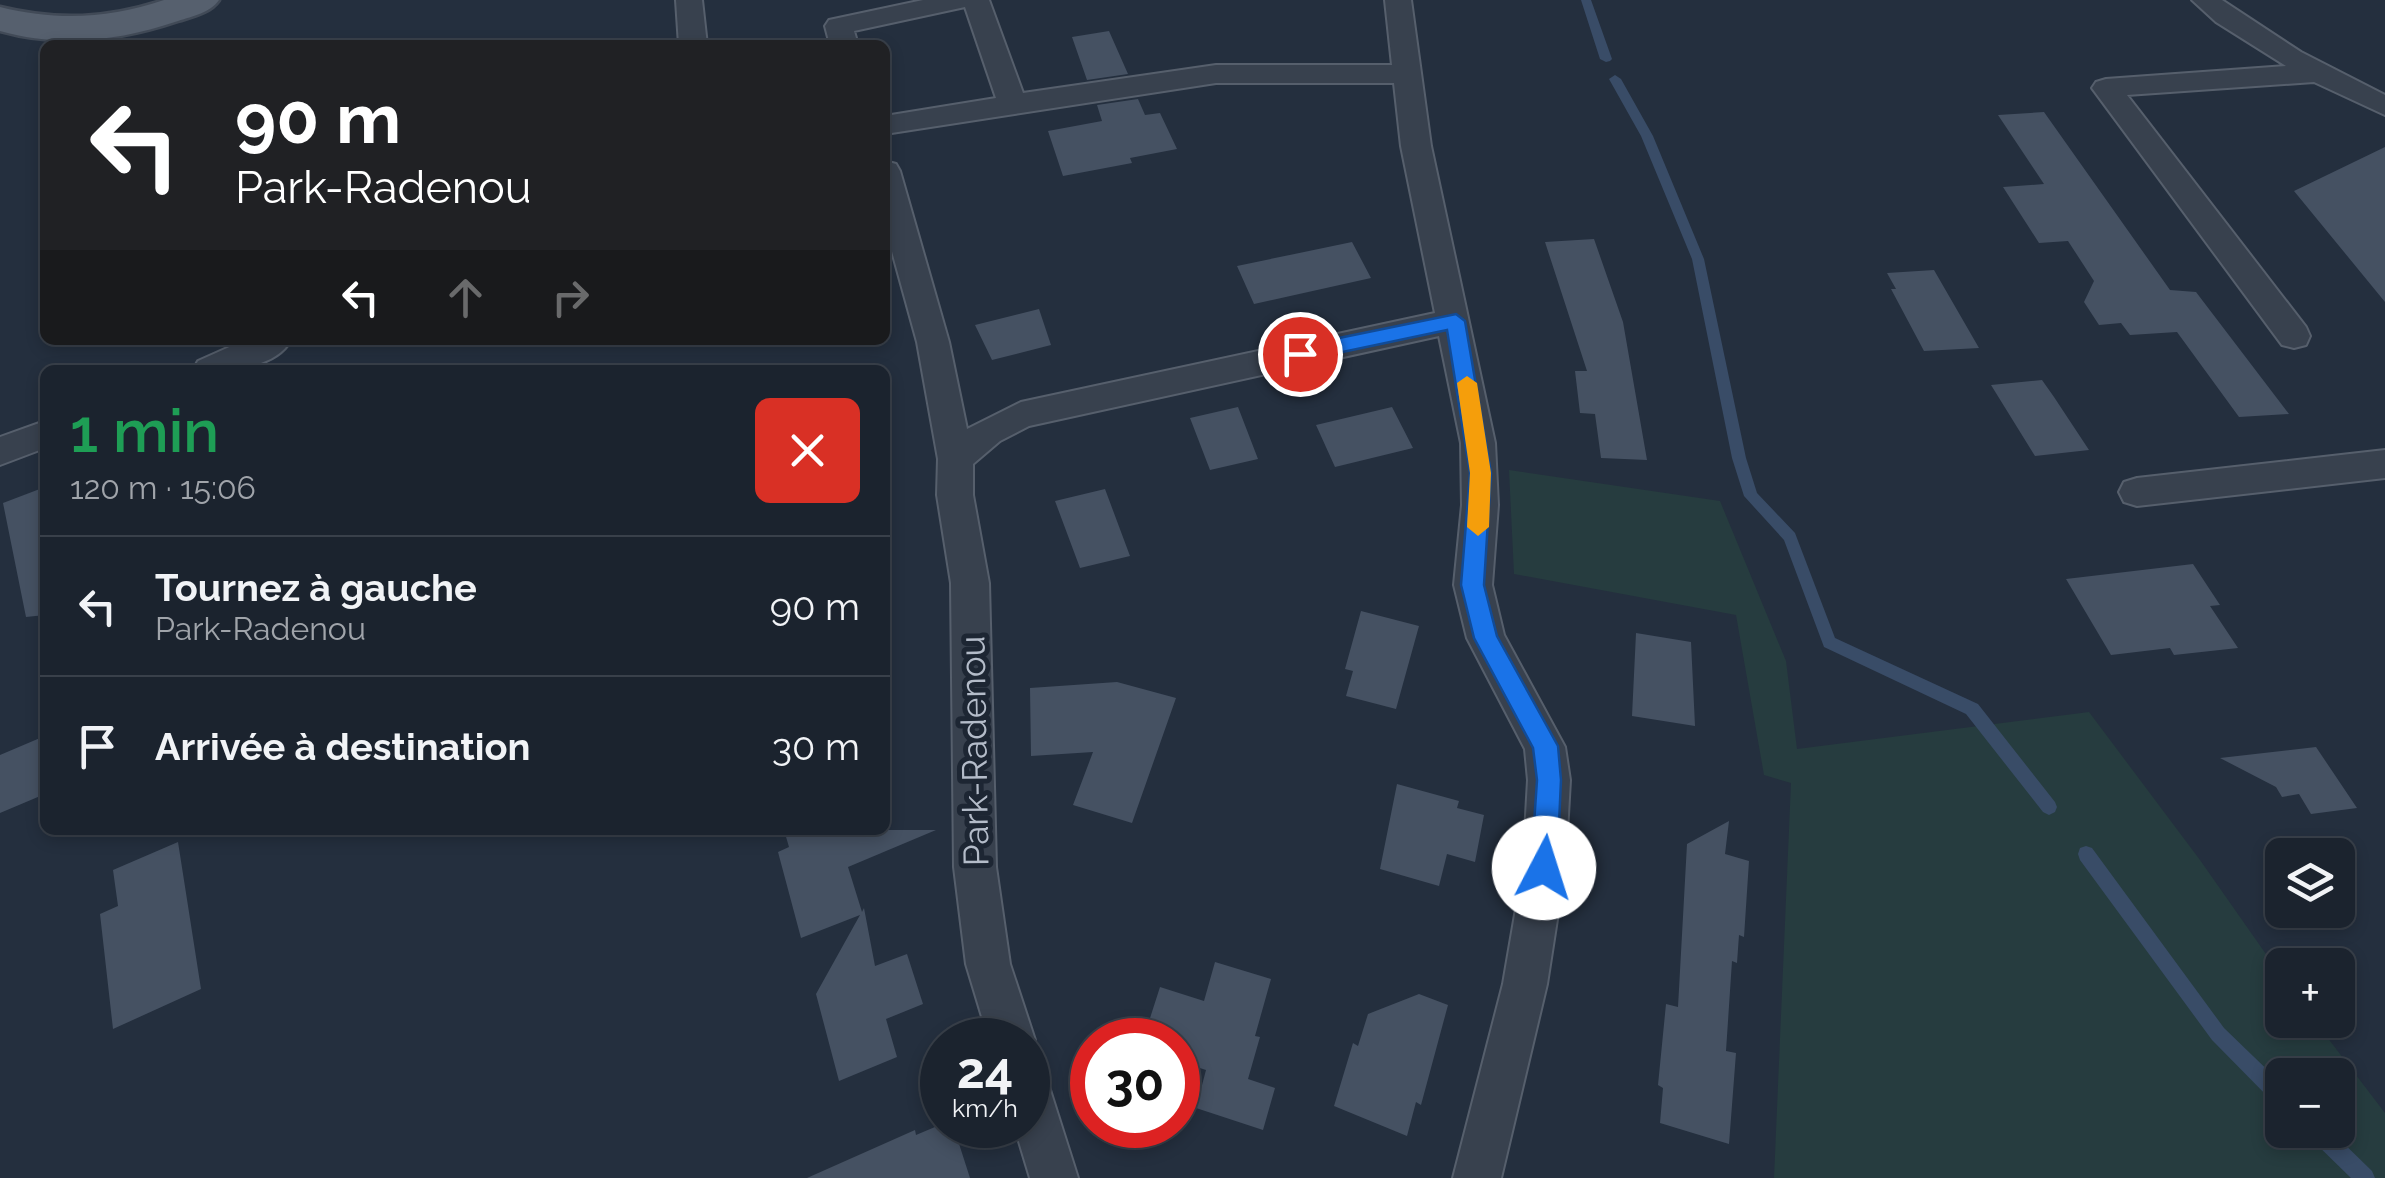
<!DOCTYPE html>
<html lang="fr">
<head>
<meta charset="utf-8">
<style>
  body { margin:0; font-family:Raleway,sans-serif; background:#242b36; color:#f1f3f6; height:100vh; display:flex; flex-direction:column; font-size:38px; white-space:nowrap }
  * { box-sizing:border-box; margin:0 }
  p { font-size:32px; color:#a0a4aa }
  .icon { flex:none; width:55px; height:55px; fill:none; stroke:currentColor; stroke-width:2; stroke-linecap:round; stroke-linejoin:round }
  .map { position:relative; flex:1; overflow:hidden }
  .panel { position:absolute; left:40px; top:365px; width:850px; height:470px; display:flex; flex-direction:column; background:#1b232e; border-radius:15px; box-shadow:0 5px 15px #0003,0 0 0 2px #39404a }
  .panel>* { flex:none }
  .top-card { position:absolute; left:40px; top:40px; width:850px; height:305px; border-radius:15px; box-shadow:0 5px 15px #0003,0 0 0 2px #39404a; background:#202124; color:#fff; overflow:hidden }
  .fabs { position:absolute; left:2265px; top:838px; display:grid; gap:20px }
  .fabs a { display:grid; place-items:center; width:90px; height:90px; border-radius:15px; background:#1b232e; box-shadow:0 5px 15px #0003,0 0 0 2px #39404a; font-size:50px }
  .speed { position:absolute; left:920px; top:1018px; display:flex; gap:20px; font-size:50px; font-weight:700; text-align:center }
  .speed>* { display:grid; place-content:center; width:130px; height:130px; border-radius:50%; background:#1b232e; box-shadow:0 5px 15px #0003,0 0 0 2px #39404a; line-height:1 }
  .speed small { font-size:25px; font-weight:400 }
  .speed .limit { border:15px solid #d22; background:#fff; color:#111 }
  .pin { position:absolute; display:grid; place-items:center; width:85px; height:85px; color:#fff; margin:-42px; border:5px solid #fff; border-radius:50%; box-shadow:0 2px 10px #0007 }
  .me { position:absolute; width:110px; margin:-55px; rotate:5deg; stroke-linejoin:round; filter:drop-shadow(0 0 8px #0008) }
  .turn { display:flex; align-items:center; gap:35px; height:210px; padding:0 30px; font-size:45px }
  .turn .icon { width:130px; height:130px; stroke-width:2.5 }
  .turn b { display:block; font-size:70px; line-height:85px }
  .lanes { display:flex; align-items:center; height:95px; padding:0 30px; background:#0003; justify-content:center; gap:50px; direction:ltr }
  .lanes .off { opacity:.35 }
  .round { display:grid; place-items:center; flex:none; width:105px; height:105px; border-radius:15px; background:#242b36 }
  .summary { display:flex; align-items:center; justify-content:space-between; height:170px; padding:0 30px }
  h1 { font-size:60px; font-weight:600; line-height:75px; color:#1e9e55 }
  ul { padding:0; list-style:none }
  li { display:flex; align-items:center; gap:30px; height:140px; padding:0 30px; border-top:2px solid #39404a }
  li div { flex:1 }
  li b { display:block; font-size:38px }
  li em { font-style:normal }
  .map>svg:first-child { display:block }
</style>
</head>
<body>
<div class="map">
<svg width="2385" height="1178" viewBox="0 0 2385 1178">
  <rect width="100%" height="100%" fill="#242f3e"/>
  <path fill="#263c3f" fill-rule="evenodd" d="M1509,470l211,31 66,160 11,88 292,-37 111,148 82,117v43h32l71,93v65h-611l17,-395 -27,-8 -28,-160 -222,-41zM2282,1075h56v55h-56z"/>
  <g fill="none" stroke-linecap="round" stroke-linejoin="round">
    <path fill="#394c67" fill-rule="evenodd" d="M1581,0h10l21,59 -2,2 -4,1 -6,-3z
      M1615,75l6,4 32,57 51,123 42,199 11,35 38,40 40,105 143,66 77,98 2,5 -2,5 -6,3 -6,-3 -77,-98 -142,-67 -40,-107 -40,-44 -12,-38 -40,-199 -51,-123 -32,-57z
      M2086,846l6,2 132,180 58,56v22l-7,-2 -63,-64 -132,-180 -2,-6 2,-6z
      M2307,1130h23l42,41 3,7h-24l-42,-41z"/>
  </g>
  <path fill="#455162" d="M1109,31l19,43 -41,6 -15,-43z
    M1138,99l7,16 15,-2 17,36 -47,9 2,5 -69,13 -15,-45 54,-10 -5,-16z
    M2044,112l126,178 26,2 93,122 -50,3 -62,-85 -47,3 -9,-12 -22,2 -15,-23 10,-21 -26,-40 -29,2 -36,-56 41,-3 -46,-69z
    M2385,147v155l-91,-111z
    M1594,239l29,83 24,138 -46,-2 -6,-44 -15,-1 -5,-42h12l-42,-129z
    M1352,242l19,36 -117,26 -17,-38z
    M1934,270l45,78 -55,3 -33,-62h5l-9,-16z
    M1039,309l12,36 -59,15 -17,-35z
    M2042,380l12,17 35,53 -54,6 -44,-71z
    M1238,407l20,52 -48,11 -20,-52z
    M1392,407l21,41 -78,19 -19,-42z
    M45,487v128l-19,2 -23,-114z
    M1105,489l25,67 -50,12 -25,-67z
    M2193,564l27,41 -10,1 28,42 -64,7 -4,-7 -59,7 -45,-76z
    M1361,611l58,15 -23,83 -50,-13 7,-25 -8,-2z
    M1636,633l55,9 4,84 -63,-10z
    M1117,682l59,16 -44,125 -59,-18 20,-53 -62,4 -1,-68z
    M40,738l1,17 4,-2v41l-45,19v-58z
    M2316,747l41,61 -46,6 -12,-20 -17,3 -6,-10 -56,-29z
    M1397,784l62,17 -2,7 27,7 -9,47 -28,-8 -8,32 -59,-17z
    M1729,821l-4,33 24,7 -5,76 -5,-2 -2,28 -5,-2 -6,90 10,2 -7,91 -69,-21 3,-35 -5,-3 8,-81 12,3 9,-163z
    M784,830h152l-88,37 14,45 2,-4 11,58 32,-12 16,50 -37,15 11,38 -58,24 -23,-87 44,-79 -59,23 -23,-86 11,-5z
    M178,842l23,147 -88,40 -13,-115 18,-8 -5,-36z
    M1215,962l56,17 -16,57 5,1 -12,42 27,9 -12,42 -67,-22 10,-38 -28,-9v-21h-35l17,-53 44,14z
    M1419,994l29,11 -27,100 -5,-3 -9,34 -73,-30 19,-63 5,3 10,-32z
    M942,1124l11,1 17,53h-163l108,-48 1,5z"/>
  <g fill="none" stroke-linecap="round" stroke-linejoin="round">
    <g stroke="#565f6c" stroke-width="4">
      <path id="street" d="M676,0h26l5,45h-28z
        M923,0h66l34,93 193,-28h176l-7,-65h26l20,146 64,297 3,62 -6,80 12,50 61,112 5,33 -5,88 -18,116 -46,194h-48l50,-194 20,-116 5,-88 -3,-31 -58,-111 -13,-53 8,-80 -1,-62 -22,-107 -410,90 -29,15 -27,23v31l16,88 7,284 14,97 25,76 -7,16v-16h-39l-23,-76 -12,-97 -3,-284 -14,-88 1,-36 -21,-117 -32,-116v-65l11,3 4,7 49,171 18,87 54,-27 414,-89 -34,-167 -7,-63h-178l-331,51v-18l111,-18 -31,-91 -111,24 4,14h-28l-5,-19 4,-6z
        M2192,0h30l79,52 84,43v20l-71,-33 -187,13 179,232 4,9 -4,9 -12,3 -12,-3 -190,-257 4,-6 10,-3 180,-13 -70,-44z
        M245,340h46c-17,31 -67,30 -98,30l5,-9z
        M45,421v27l-45,17v-28z
        M2385,450v28l-248,28 -13,-4 -5,-10 5,-10 13,-4z
        M1028,1068l17,6 33,104h-48l-16,-53h14z"/>
    </g>
    <g stroke="#414a57" stroke-width="5">
      <path id="primary" d="M164,0h55c-9,13 -26,16 -41,21 -59,20 -118,27 -178,10v-24c57,14 108,12 164,-7z"/>
    </g>
    <use href="#street" fill="#38414e" fill-rule="evenodd"/>
    <use href="#primary" fill="#56606e" fill-rule="evenodd"/>
  </g>
  <path fill="#1a73e8" stroke="#114b97" stroke-width="2.5" d="M1456,314l9,7 26,152 -7,112 13,51 61,110 3,34 -4,88 -4,9 -9,3 -9,-3 -4,-9 6,-88 -4,-32 -59,-110 -13,-53 9,-112 -23,-143 -147,31 -11,-7 11,-8z"/>
  <path fill="#f59e0b" d="M1467,376l10,7 14,90 -2,54 -11,9 -11,-9 3,-54 -13,-90z"/>
  <g text-anchor="middle" dominant-baseline="central" stroke-width="10" stroke-linejoin="round" paint-order="stroke">
    <g font-size="35" fill="#b4bcc9" stroke="#1d2633">
      <text transform="translate(974 751) rotate(-91)">Park-Radenou</text>
    </g>
  </g>
</svg>
<div class="fabs">
<a><svg class="icon" aria-label="layers" viewBox="0 0 24 24"><path d="M12 4l9 5-9 5-9-5zM3 14l9 5 9-5"/></svg></a>
<a>+</a>
<a>−</a>
</div>
<div class="speed"><div>24<small>km/h</small></div><div class="limit">30</div></div>
<div class="pin" style="left:1300px;top:354px;background:#d93025"><svg class="icon" aria-label="arrive" viewBox="0 0 24 24"><path d="M6 21V4h12l-3 4 3 4H6"/></svg></div>
<svg class="me" style="left:1544px;top:868px" viewBox="-20 -20 40 40"><circle r="19" fill="#fff"/><path d="M0-13L10 11 0 6-10 11z" fill="#1a73e8"/></svg>
<div class="top-card">
<div class="turn"><svg class="icon" aria-label="left" viewBox="0 0 24 24"><path d="M17 20v-9H6M10 6l-5 5 5 5"/></svg><div><b>90 m</b>Park-Radenou</div></div>
<div class="lanes"><svg class="icon" aria-label="left" viewBox="0 0 24 24"><path d="M17 20v-9H6M10 6l-5 5 5 5"/></svg><svg class="icon off" aria-label="ahead" viewBox="0 0 24 24"><path d="M12 20V5M6 11l6-6 6 6"/></svg><svg class="icon off" aria-label="right" viewBox="0 0 24 24"><path d="M7 20v-9h11M14 6l5 5-5 5"/></svg></div>
</div>
<section class="panel">
<div class="summary"><div><h1>1 min</h1><p>120 m · 15:06</p></div><a class="round" style="background:#d93025;color:#fff"><svg class="icon" aria-label="close" viewBox="0 0 24 24"><path d="M6 6l12 12M18 6L6 18"/></svg></a></div>
<ul>
<li><svg class="icon" aria-label="left" viewBox="0 0 24 24"><path d="M17 20v-9H6M10 6l-5 5 5 5"/></svg><div><b>Tournez à gauche</b><p>Park-Radenou</p></div><em>90 m</em></li>
<li><svg class="icon" aria-label="arrive" viewBox="0 0 24 24"><path d="M6 21V4h12l-3 4 3 4H6"/></svg><div><b>Arrivée à destination</b></div><em>30 m</em></li>
</ul>
</section>
</div>
</body>
</html>
